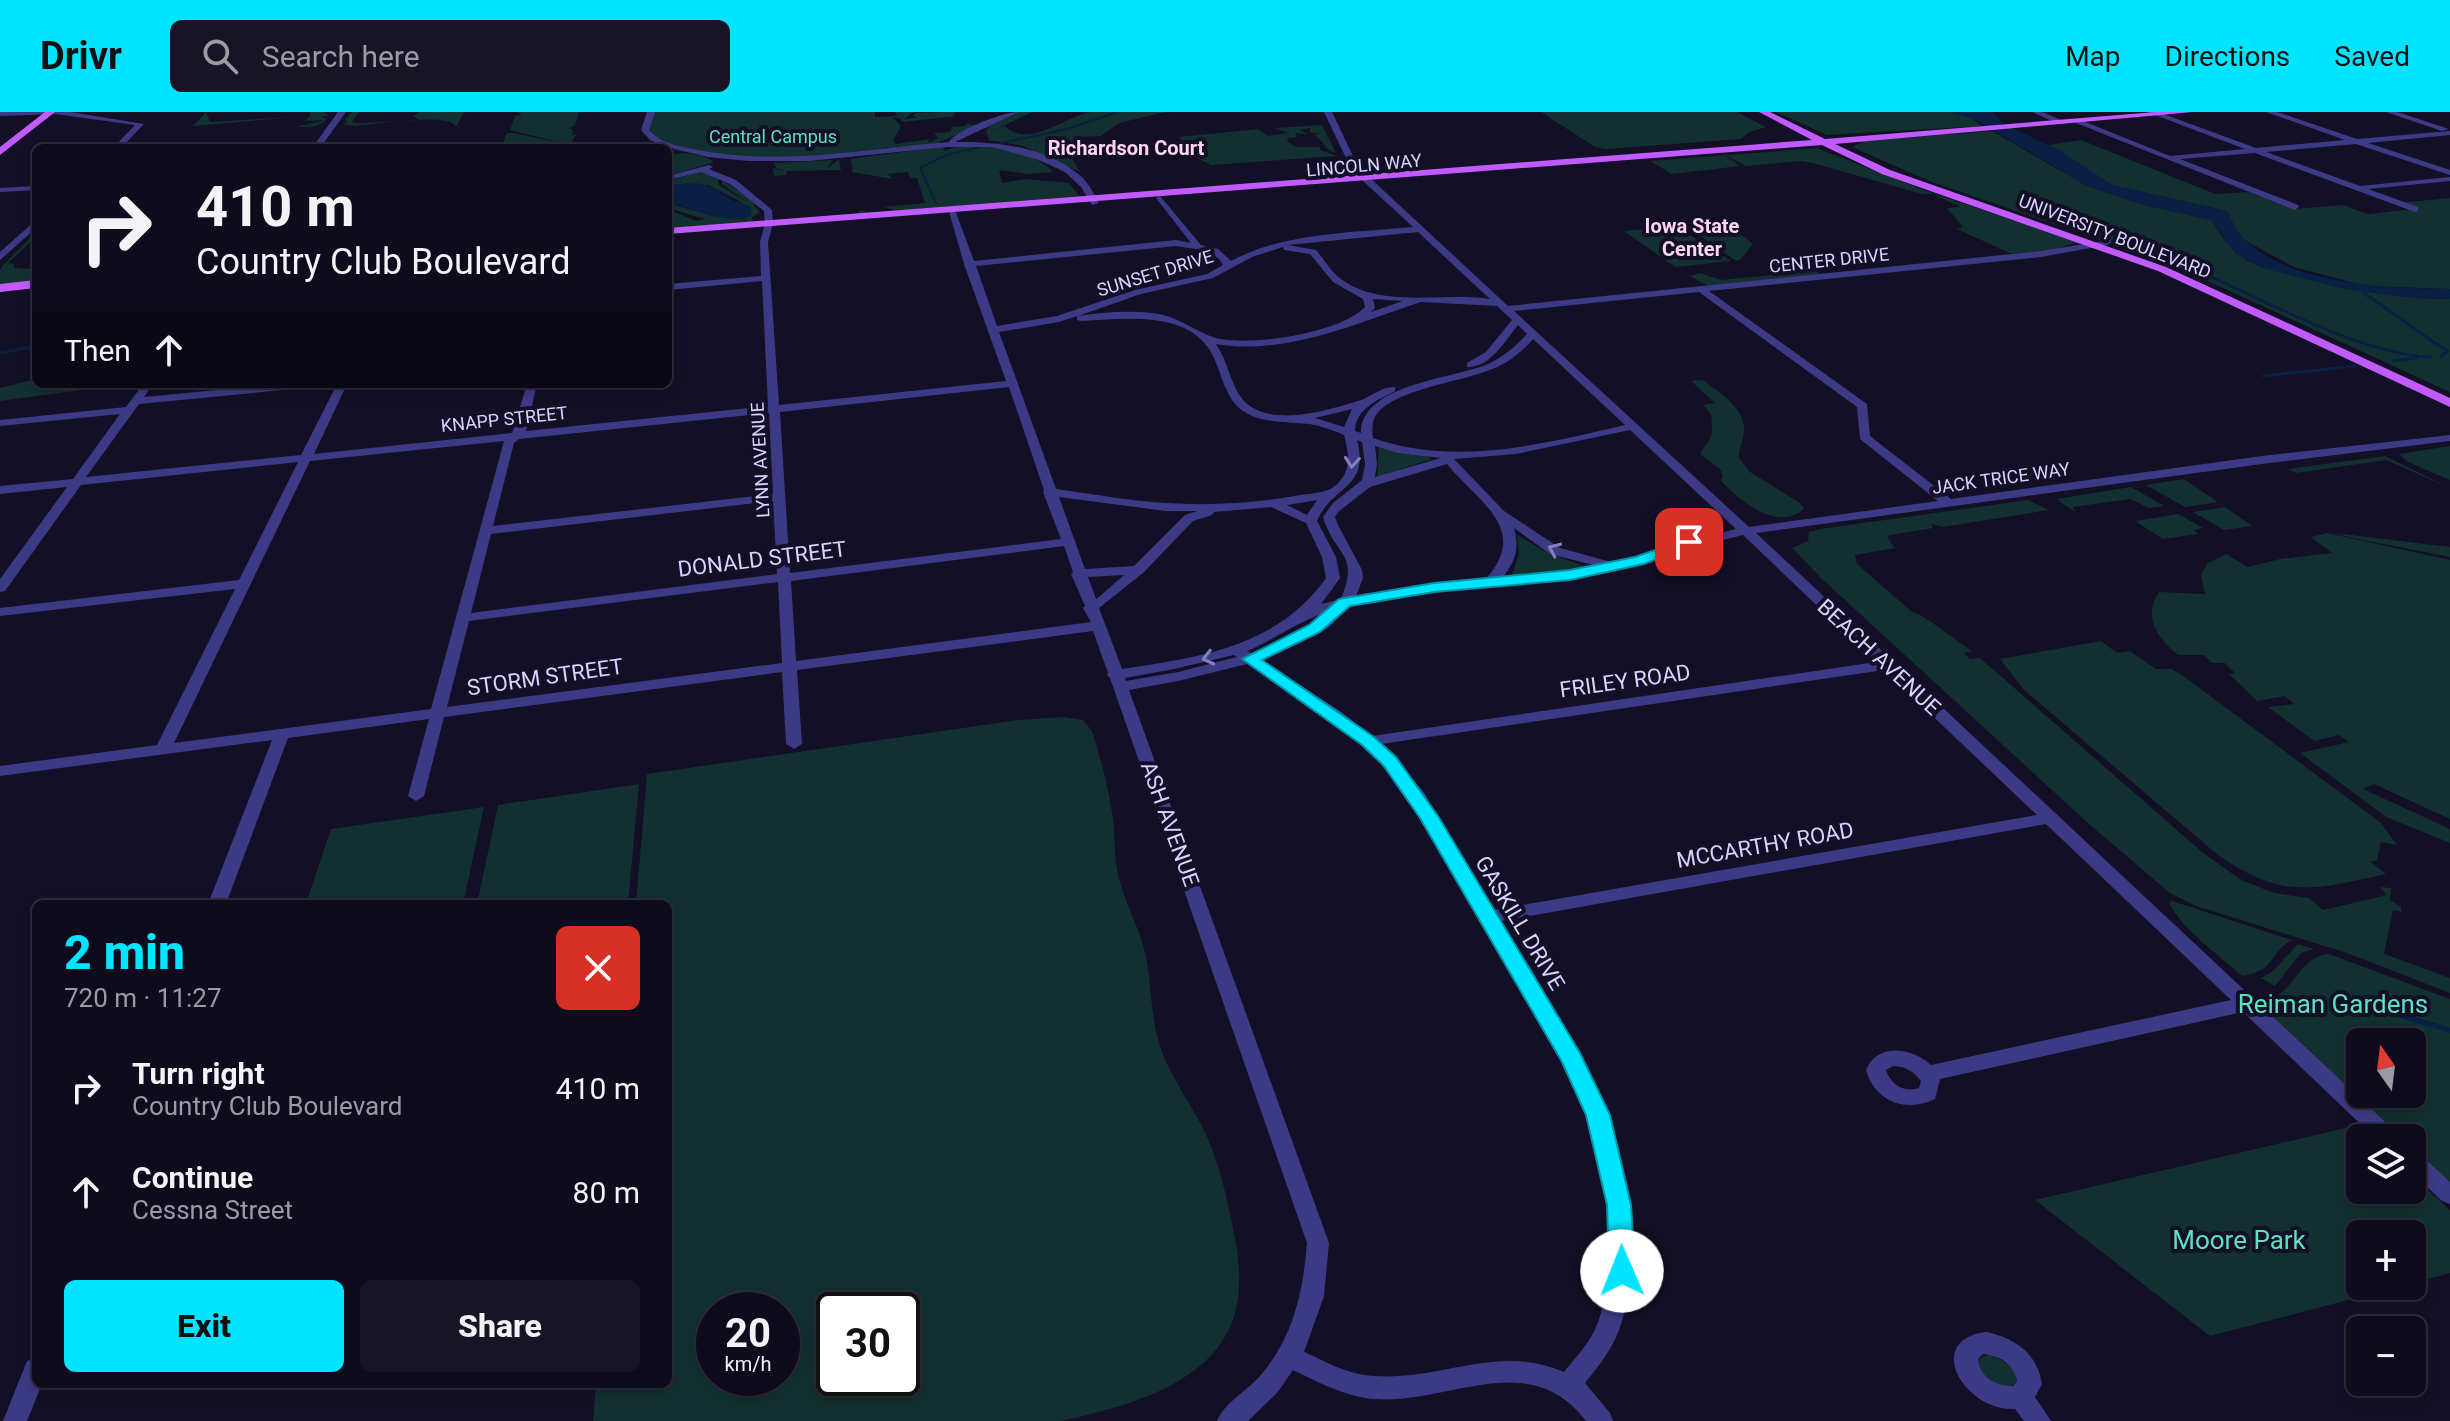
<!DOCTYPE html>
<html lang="en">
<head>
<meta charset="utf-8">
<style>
  body { margin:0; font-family:Roboto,sans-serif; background:#171425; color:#f1f3f6; height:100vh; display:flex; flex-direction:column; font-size:30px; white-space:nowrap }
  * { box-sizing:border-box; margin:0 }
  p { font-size:26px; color:#9b9ba3 }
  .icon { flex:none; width:44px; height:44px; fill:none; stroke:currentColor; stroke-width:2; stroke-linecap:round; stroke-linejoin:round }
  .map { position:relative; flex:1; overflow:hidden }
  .sheet { position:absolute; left:32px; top:788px; width:640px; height:488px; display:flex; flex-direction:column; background:#0e0b1c; border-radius:12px; box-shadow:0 4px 12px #0003,0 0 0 2px #2e2b3b }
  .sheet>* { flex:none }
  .guide { position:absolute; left:32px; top:32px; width:640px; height:244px; border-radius:12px; box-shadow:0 4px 12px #0003,0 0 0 2px #2e2b3b; background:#0e0b1c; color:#f1f3f6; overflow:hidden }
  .needle { width:52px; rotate:346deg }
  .tools { position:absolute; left:2346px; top:916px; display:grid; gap:16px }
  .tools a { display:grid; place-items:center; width:80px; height:80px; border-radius:12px; background:#0e0b1c; box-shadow:0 4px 12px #0003,0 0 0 2px #2e2b3b; font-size:40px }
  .speed { position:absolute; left:696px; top:1180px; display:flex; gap:16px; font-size:40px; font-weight:700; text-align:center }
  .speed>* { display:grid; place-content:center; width:104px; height:104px; border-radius:50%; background:#0e0b1c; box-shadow:0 4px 12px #0003,0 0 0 2px #2e2b3b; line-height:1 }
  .speed small { font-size:20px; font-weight:400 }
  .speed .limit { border:4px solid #111; border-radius:12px; background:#fff; color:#111 }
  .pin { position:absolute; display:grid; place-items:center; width:68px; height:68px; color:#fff; margin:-34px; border-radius:16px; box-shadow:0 4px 12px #0006 }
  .me { position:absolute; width:88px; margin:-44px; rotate:359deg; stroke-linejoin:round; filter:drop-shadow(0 0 6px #0008) }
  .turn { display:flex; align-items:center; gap:28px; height:168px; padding:0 32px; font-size:36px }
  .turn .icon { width:104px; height:104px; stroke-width:2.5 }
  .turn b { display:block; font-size:56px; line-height:68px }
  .then { display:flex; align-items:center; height:76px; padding:0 32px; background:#0003; gap:16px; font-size:30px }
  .round { display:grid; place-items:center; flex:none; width:84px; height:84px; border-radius:12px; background:#171425 }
  .overview { display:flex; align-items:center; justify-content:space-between; height:136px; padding:0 32px }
  h1 { font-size:48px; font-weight:800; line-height:60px; color:#00e5ff }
  .button { display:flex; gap:16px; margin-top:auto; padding:16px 32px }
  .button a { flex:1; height:92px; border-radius:12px; background:#00e5ff; color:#111; font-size:32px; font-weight:800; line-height:92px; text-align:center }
  .button a+a { background:#171425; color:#f1f3f6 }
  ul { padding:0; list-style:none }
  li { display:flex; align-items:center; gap:24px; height:104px; padding:0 32px }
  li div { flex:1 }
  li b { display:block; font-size:30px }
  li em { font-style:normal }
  header { display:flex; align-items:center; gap:48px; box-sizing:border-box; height:112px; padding:0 40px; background:#00e5ff; color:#111 }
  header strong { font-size:38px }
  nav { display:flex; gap:44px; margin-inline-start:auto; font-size:28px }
  .search { width:560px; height:72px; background:#171425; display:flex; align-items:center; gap:20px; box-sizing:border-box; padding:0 28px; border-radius:12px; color:#9b9ba3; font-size:30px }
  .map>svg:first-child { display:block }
</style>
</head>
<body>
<header>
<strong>Drivr</strong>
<div class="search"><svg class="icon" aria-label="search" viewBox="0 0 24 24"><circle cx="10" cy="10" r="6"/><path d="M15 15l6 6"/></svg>Search here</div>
<nav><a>Map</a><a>Directions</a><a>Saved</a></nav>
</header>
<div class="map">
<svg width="2450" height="1309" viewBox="0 0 2450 1309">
  <rect width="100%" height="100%" fill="#130f26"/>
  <path fill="#12302f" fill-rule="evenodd" d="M206,0l4,10 100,-6v-4h13l6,4h-7l5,3c-8,9 -20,8 -31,8l30,-7 -22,1 6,-4 -4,-1 -113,10z
    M352,0h7l-7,10 8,1 60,-3 -7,-4 7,-4h44l-8,15c-6,-15 -78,-3 -102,-1l-12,-2 5,-2 -2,-2z
    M517,0h62l-4,13 -6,3 4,2 -1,5h4l-7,13h-68l6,-15h7l51,11 -55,-14 5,-14 7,-1z
    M651,0h224v5l22,-1 -2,-4h19l-10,7 14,-2 -6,-1 4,-3 39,-1 -2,4h6l-57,6 -1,-3 -9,-2 9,9 -8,15 3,3 34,-5 -2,4 10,-5 -4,-5 16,-1 2,-5 14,-1v-3l9,3 -37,17 -50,7 1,-3 -45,10 -83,4 -88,-11 3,-2 -27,-11 -2,-20z
    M1020,0h12l-39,19 12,-5c23,24 62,-11 86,-14 24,0 51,0 75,0l-47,11 -18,13 -22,1 8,12h4l-10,3 -1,4h-6v-3l-7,1 4,2 9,16 -57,-26 -34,-6 -3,-10 4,-3 -7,1z
    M1541,0h196l29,15 -17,5 -8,7 -135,10 -11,-2z
    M1776,0h173l19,4 14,10 -155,9z
    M1322,13l14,28c-12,-3 -11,-12 -22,-18l6,-1 -10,-2v-4l-10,2 7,4 -12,-1 2,4 -10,1 1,4 8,5h24v3l17,6 -126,9 -18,-9 4,-1 -18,-18 79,-8 10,7 21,-3 -14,-5z
    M1992,19l95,55 57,19 67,15 14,21 22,20 170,37 33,1v93l-275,-126 -246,-85 -77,-34 12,-6z
    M2081,28l134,54 33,-2 46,17 49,-4 25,9 45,-5 -14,-6 51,-5v91l-84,-3 -72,-19 -50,-27 -13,-17 -4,-12 -115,-26 -63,-40z
    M946,34l-4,5c7,-1 11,-4 18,-5 31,-3 73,4 93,26l-24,2 -30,-4 3,13 23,-4 44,4 10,13 -222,18 4,-4 7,3 29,-3 -14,-3 42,-4 -8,-25h-7l-2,-6 -21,2 6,5 -42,-7 2,-3 -3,-10z
    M1817,36l109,43 152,51 -25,8 -41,4 -55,-25 6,-2 -16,-19 13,-1 -27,-13h-11l-109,-31 -12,-2 -55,5 -23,-12 17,12 -68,8 -22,-13z
    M668,38l7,2 -5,2c14,-2 35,0 44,8l-46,14z
    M839,47l2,11 -54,1 -1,4 -12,1 -1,-8 13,4 -10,-4 -2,-5 59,-3 -6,9z
    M700,60l18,6 1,7 28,17 -25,-18v-4l36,24h-5l7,8 -9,6 4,3 -87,9v-21l28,12 9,-2 -37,-11v-5l45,13 29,2 3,3 -4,-19 -33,-17h-40l3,-5z
    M1726,111l27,21 -13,16 -4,1 -51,-36z
    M1676,114l55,35 -56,6 -51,-36z
    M36,125l-28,26 6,1v4l22,1v13l-36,3v-15l3,-5 27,-27z
    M1799,151l7,1 14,10 -111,12 -19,-10 10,-3 21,7 71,-7 3,-4 -6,-4z
    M36,267v5h90l-126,17v-13z
    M1703,268c16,13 39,25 41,47 1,9 -5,20 -5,31l11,14 50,31 4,6c-28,23 -63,-8 -83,-28l2,-5 -3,-7 -20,-15c11,-18 14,-14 11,-40l-8,-9 12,-2 -24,-22z
    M2450,334v34l-42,-18 -9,-8z
    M1379,336l48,8 5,3 -55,18z
    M2385,344l65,32 -64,-28 -90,13 -8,-4z
    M2184,367l34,23 -33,5 -39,-22z
    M2131,375l33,19 -15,2 -19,-9 -57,8 2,5 -19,-13z
    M2028,388l21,10 -106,17 -12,-3 2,4 -42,7 -4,2 8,11 -40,7 2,9 55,48c9,0 48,32 60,39l-9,2 7,6 10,-1 222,194 39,28 33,13 35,5 14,12 64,-15 -7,-8 11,1 -1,12 11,7v5l-8,-2 -9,44 66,24v15l-103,-40 -151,-47 -26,-13 -80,-68 -269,-247 -29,-30 16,-7 1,-9 11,-3z
    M2225,395l27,19 -28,4 -31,-18z
    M2178,402l25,14 -9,2 4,4 -35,5 -28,-18z
    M2327,421l123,27v259l-76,-35 -11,5 87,40v14l-64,-26 -86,-64 49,-11 -10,-7 -25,6 -46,-34 26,-3 -9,-8 -28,5 -28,-27 6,-1 -10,-10h-13l-8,-8h-26c-20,-16 -36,-38 -19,-63l46,2 -4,-19 7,-12 18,-9 22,13 32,-8 52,-6 -21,-16z
    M2334,421l116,14v10l-102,-20z
    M1517,423l31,18 39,14 -76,11 8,-24z
    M2101,529l16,12 13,-2 26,18h15l11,6 199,148 16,22 -16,-3 -4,18 -6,2 15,12c-73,16 -103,26 -168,-19l-194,-165 -24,-31z
    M1064,605l19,3 9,11c9,28 17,59 21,88 2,19 1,37 5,55 6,28 21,52 27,79 7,30 5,59 14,90 10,34 35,63 49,96 10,24 17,50 22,76 8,34 15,73 2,107 -24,64 -111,86 -171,99h-468l3,-37h72v-480h-32l11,-130 371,-54zM714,1198h68v68h-68zM834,1198h68v68h-68z
    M639,672l-11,120h-151l21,-99z
    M484,695l-21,97h-157l25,-75z
    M2172,789l120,39c-24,12 -13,30 -50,36 -23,-21 -59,-45 -73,-74z
    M2298,832l16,5 -13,4 -26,33 -14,-8 11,-6z
    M2329,842l121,45v195l-38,-36v-20h-22l-143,-134c8,-2 18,-3 26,-6 24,-12 27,-41 56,-44zM2360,930h52v52h-52z
    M2359,1013l14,13h-13v52h52v-15l38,35v63l-38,10v-49h-52v52h42l-192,50 -175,-136z
    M1990,1241l24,15 3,11c-8,16 -22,5 -34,0l-5,-19z"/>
  <path fill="#0a1f44" d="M1949,0h43l12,12 57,27 51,34 115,26c6,9 7,18 15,26 45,48 147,51 208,52v10l-47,-2 -59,-8 -82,-21 -26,-14 -25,-34 -67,-15 -57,-19 -111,-66z
    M697,71c15,3 24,10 35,17 6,3 13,4 19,7v9c-26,10 -57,-9 -83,-13v-18z"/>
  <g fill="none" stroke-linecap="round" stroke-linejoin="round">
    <path stroke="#0a1f44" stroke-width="2" d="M993,33l74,-16 51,-17
      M936,91l-16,-35 26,-13 39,-9"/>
    <path stroke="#0a1f44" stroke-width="3" d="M2196,158c68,30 163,84 235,87
      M2364,177l-1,4c30,18 55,41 85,58l-7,5
      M0,241l36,-7
      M2394,249l22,-3
      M2263,264l93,-10"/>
    <path stroke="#0a1f44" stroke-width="4" d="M2340,885l63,19"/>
    <path stroke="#0a1f44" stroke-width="5" d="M2396,902l54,16"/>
    <path fill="#3d3a85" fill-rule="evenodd" d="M0,0h70l74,12 -23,24h-8l22,-23 -80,-11 -55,2z
      M338,0h8l-26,36h-8z
      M647,0h8l-6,18c11,13 28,16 44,19 86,18 170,0 256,-7 7,-12 54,-30 70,-30l-64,30c40,-1 90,5 122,31 10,7 16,19 22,30l-7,2 -11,-18 -16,-15 -26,-12 -46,-13h-47l-137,14h-61l-40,-4 -41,-10 -17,-7 -9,-10z
      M1324,0h8l22,46 15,19 139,129 533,-55 69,-11 1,2 -4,3 -66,12 -332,34 158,113 3,32 81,63 311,-43 188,-21v6l-188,23 -506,69 640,599 4,6h-25l-132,-126 -303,67 -5,20c-29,14 -60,3 -69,-29 12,-28 46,-22 65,-5l300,-65 -185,-176 -545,97c70,116 170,265 119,406 -7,21 -21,39 -35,56l25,30 3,8h-27c-57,-75 -137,-16 -212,-22 -28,-2 -56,-17 -81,-29l-16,23 -29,28h-31c7,-18 30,-30 43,-45 33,-38 43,-83 47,-133l-197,-565 -3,-3 1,-2 -15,-42 -296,39 5,74 -8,5 -8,-5 -4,-72 -338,45 -20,79 -8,5 -8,-5 21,-77 -141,19 -62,166h-18l64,-164 -272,36v-10l157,-21 78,-156 -235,27v-8l239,-28 59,-118 -217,23 -76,106 -5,1v-13l67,-92 -67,7v-8l73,-7 47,-65 -120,12v-6l126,-13 17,-23h10l-9,13 136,-13h39l-5,3 -175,17 -53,73 215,-22 36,-71h10l-33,70 198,-21 15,-49h10l-11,47 242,-25 -6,-125 -94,9v-6l93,-8 -1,-34 5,-18 -1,-13 -34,-27 -29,-12 -33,8v-4l41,-11 4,2 -4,2 27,11 36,30 1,14 -5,18 11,163 227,-24 -42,-117 -16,-56 7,2 19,51 202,-21 15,3 -35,-45 4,-2 41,49 17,4 13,12c55,-29 121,-28 182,-34l-50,-46 -17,-23zM1418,120l72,67c-47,-7 -109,10 -149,-20 -10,-7 -17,-20 -25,-29l-28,-5zM1176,134c16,3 40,3 47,19l-16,9 -72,16 -78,26 -60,10 -21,-60zM1283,135l1,3 26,4 23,28 30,17 2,8c-25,26 -114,40 -149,31 -20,-6 -36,-20 -57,-24 -26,-4 -55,-2 -81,2l63,-22 72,-16 39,-21zM1699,180l158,115 3,32 78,62 -189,26 -235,-216zM1373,187l30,2 -32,11 4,-4zM1421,190l76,4 15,14 -26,32 -19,11v4c23,1 38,-26 51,-42l9,9c-11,12 -23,23 -39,30 -35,15 -127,20 -127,69l-6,-2c0,-22 23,-31 40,-40v-4c-13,-1 -23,9 -34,13 -32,10 -91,29 -118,0 -13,-16 -15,-39 -27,-56 69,12 141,-21 205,-42zM1077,204v4l4,1c44,-2 111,-12 133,37 8,18 12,41 29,53 19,13 44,10 66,13 12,2 24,6 35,11 4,16 8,32 -4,46 -9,12 -25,12 -39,14 -44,8 -90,11 -135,8 -36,-2 -73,-9 -110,-14l-57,-157 60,-10zM1533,227l92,86c-82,19 -170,42 -252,13 -1,-6 -1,-13 1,-19 11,-28 86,-37 113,-48 19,-6 33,-17 46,-32zM1009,275l35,103 -1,2 18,47 -271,34 -10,-161zM1352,297l-8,18 -29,-9zM769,301l4,81 -280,32 21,-83 5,-4zM1630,318l106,99 -125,33 -51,-14 -56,-37 -50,-52 62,-5zM1357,328l5,2 3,22 -3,16 -29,23 -10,14c12,40 37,35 18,82l-20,5 19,-26 -4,-21 -19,-36c15,-36 53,-32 40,-81zM504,329l-73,268 -257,34 136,-282zM1375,334l23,7 43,5 -66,19 2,-13zM1447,352c32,39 84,65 38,116l-83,8 -46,8 7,-18 -1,-8 -24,-45 -3,-8 3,-5 32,-25zM1059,385l107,14h31l-12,4 -51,51 -49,3zM1317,388l-10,15 -20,-10zM773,389l4,73 -306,39 20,-79zM1271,395l35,16 16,34 4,21c-49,69 -126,79 -204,91l-23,-61 44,-35 50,-52 19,-6 2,-3zM1514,416l36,26 47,12 -96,13c14,-16 19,-30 13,-51zM1743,423l133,127 -504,74 -32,-25 -80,-52 38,-15 31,-17 22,-22 51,-9 167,-17zM1064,434l9,26 -2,2 14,32 -2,2 8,14 -295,39 -5,-80zM1124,463l-25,22 -3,2 -8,-22zM778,470l4,81 -335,44 22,-86zM1330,499c-22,21 -51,31 -79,42l-4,-2c29,-12 53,-31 83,-40zM1234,543l3,2 -59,15 -52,9 -1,-3 49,-9zM1247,552c47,30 98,58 136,99 42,45 67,103 96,154 63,110 161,247 126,381 -3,10 -5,21 -9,29 -7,17 -21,31 -32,45 -66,-29 -123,9 -190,4 -25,-1 -48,-14 -70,-24l20,-56 5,-53 -200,-553 49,-9zM1884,558l153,145 -543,95 -71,-119 -42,-47zM1893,954c12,0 20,5 28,15l-2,7c-15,5 -28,-3 -33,-18z
      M2032,0h10l24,10 -7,2z
      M2147,0h11l98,36 89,-8 -79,-28h11l80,27 93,-8v4l-82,8 82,27v5l-94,-31 -90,8 94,34 90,-9v4l-82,8 50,18v4l-3,1 -160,-59 -75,6 118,46 1,2 -4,3 -224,-89 7,-2 92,37 75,-7z
      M2386,0h11l52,17 -7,2z
      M36,74v4l-36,2v-4z
      M36,108v8l-36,32v-8z
      M2412,1039l8,3 30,28v22l-8,-3 -30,-28z
      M1987,1220c29,7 50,21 55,52l-7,13 16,24h-27l-9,-12c-51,3 -93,-70 -28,-77zM1983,1242c16,1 31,10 34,27l-4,5c-17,0 -33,-8 -35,-27z
      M36,1246v26h6l-15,37h-24l24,-60z"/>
    <path fill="#c25bff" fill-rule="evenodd" d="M45,0h10l-55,43v-8z
      M1759,0h11l55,27 331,-27h37l-358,32 55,26 276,97 284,131v9l-292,-136 -276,-97 -60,-29 -1154,89v-6l1144,-88z
      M36,168v8l-36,4v-8z"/>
  </g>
  <defs><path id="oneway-chevron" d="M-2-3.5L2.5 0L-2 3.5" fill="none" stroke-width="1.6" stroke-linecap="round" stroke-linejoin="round" transform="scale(2)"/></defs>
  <g stroke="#837fbc">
    <use href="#oneway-chevron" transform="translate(1352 350) rotate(95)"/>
    <use href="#oneway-chevron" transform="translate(1554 437) rotate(-156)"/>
    <use href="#oneway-chevron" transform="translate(1208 546) rotate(166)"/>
  </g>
  <path fill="#00e5ff" stroke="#0095a6" stroke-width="2" d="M1689,426l8,4 -3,3 -50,19 -74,16 -136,12 -84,14 -30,26 -58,28 112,77 22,20 42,59 142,237 30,62 21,90 4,66 -3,8 -10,3 -9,-3 -4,-8 -2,-66 -21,-90 -24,-53 -142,-244 -37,-53 -21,-20 -120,-86 67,-34 30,-26 95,-16 136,-13 65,-13z"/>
  <g text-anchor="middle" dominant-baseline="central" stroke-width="8" stroke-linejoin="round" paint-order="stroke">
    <g font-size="18" fill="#5fe0c0" stroke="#130f26">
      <text x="773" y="24">Central Campus</text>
    </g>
    <g font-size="18" fill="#d9d4ff" stroke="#130f26">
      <text transform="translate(1364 53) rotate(-5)">LINCOLN WAY</text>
      <text transform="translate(2115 124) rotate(21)">UNIVERSITY BOULEVARD</text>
      <text transform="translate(1829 148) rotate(-6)">CENTER DRIVE</text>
      <text transform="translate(1155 161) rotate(-17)">SUNSET DRIVE</text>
      <text transform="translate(504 307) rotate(-6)">KNAPP STREET</text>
      <text transform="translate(760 348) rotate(-93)">LYNN AVENUE</text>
      <text transform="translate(2001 366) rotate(-8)">JACK TRICE WAY</text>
    </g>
    <g font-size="20" font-weight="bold" fill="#ffd6f0" stroke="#130f26">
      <text x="1126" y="36">Richardson Court</text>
      <text x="1692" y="114">Iowa State<tspan x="1692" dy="23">Center</tspan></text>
    </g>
    <g font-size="22" fill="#d9d4ff" stroke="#130f26">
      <text transform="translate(762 447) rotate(-7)">DONALD STREET</text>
      <text transform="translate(1879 545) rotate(43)">BEACH AVENUE</text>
      <text transform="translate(545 565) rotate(-8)">STORM STREET</text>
      <text transform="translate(1625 569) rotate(-8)">FRILEY ROAD</text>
      <text transform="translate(1170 712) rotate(70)">ASH AVENUE</text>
      <text transform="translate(1765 733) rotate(-10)">MCCARTHY ROAD</text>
      <text transform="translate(1520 811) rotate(59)">GASKILL DRIVE</text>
    </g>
    <g font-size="26" fill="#5fe0c0" stroke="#130f26">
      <text x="2333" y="892">Reiman Gardens</text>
      <text x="2239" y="1128">Moore Park</text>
    </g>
  </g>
</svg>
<div class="tools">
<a><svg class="needle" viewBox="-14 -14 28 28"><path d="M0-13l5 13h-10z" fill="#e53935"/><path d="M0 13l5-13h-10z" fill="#9b9ba3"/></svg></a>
<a><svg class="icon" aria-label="layers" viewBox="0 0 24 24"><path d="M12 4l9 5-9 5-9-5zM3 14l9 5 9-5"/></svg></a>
<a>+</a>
<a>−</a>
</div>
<div class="speed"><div>20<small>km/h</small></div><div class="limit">30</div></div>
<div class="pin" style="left:1689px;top:430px;background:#d93025"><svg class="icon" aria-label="arrive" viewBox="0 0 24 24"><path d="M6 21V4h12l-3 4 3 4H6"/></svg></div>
<svg class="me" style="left:1622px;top:1159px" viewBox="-20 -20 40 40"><circle r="19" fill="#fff"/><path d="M0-13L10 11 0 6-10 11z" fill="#00e5ff"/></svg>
<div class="guide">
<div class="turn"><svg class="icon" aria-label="right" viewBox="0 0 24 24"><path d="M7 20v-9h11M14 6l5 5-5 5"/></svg><div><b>410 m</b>Country Club Boulevard</div></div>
<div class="then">Then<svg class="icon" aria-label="ahead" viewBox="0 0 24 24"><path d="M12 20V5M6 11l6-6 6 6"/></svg></div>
</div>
<section class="sheet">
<div class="overview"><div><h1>2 min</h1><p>720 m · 11:27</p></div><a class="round" style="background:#d93025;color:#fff"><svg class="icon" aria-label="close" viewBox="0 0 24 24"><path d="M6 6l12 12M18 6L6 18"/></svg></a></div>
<ul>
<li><svg class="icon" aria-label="right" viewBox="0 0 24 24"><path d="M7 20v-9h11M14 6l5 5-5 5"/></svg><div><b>Turn right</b><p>Country Club Boulevard</p></div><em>410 m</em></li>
<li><svg class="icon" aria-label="ahead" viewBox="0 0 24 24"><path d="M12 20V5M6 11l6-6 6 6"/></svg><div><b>Continue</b><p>Cessna Street</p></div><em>80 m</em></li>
</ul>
<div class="button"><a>Exit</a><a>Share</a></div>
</section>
</div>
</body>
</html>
